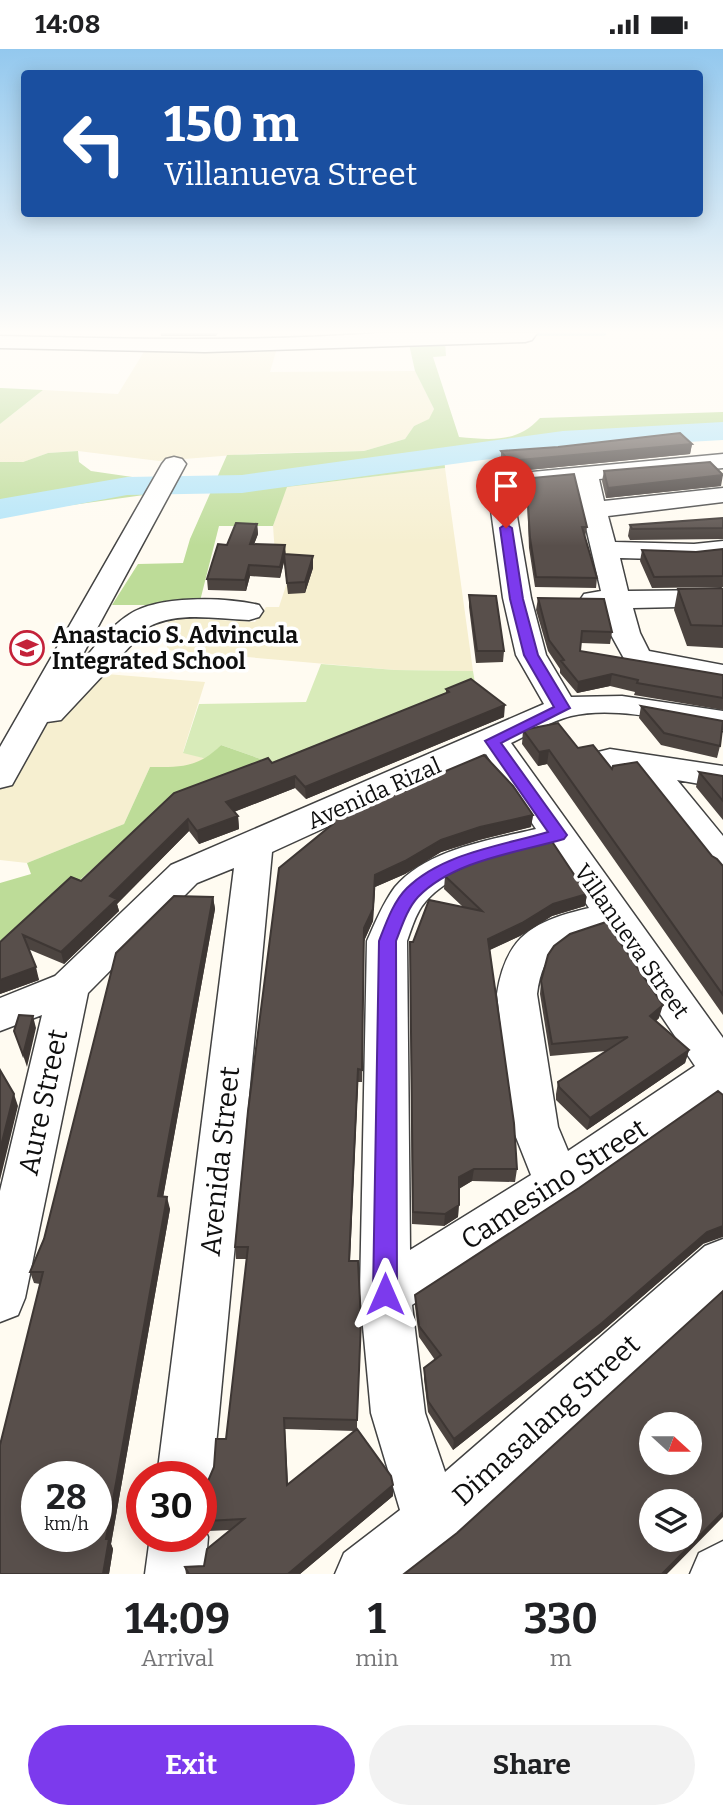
<!DOCTYPE html>
<html lang="en">
<head>
<meta charset="utf-8">
<style>
  body { margin:0; font-family:Bitter,serif; background:#f2f2f2; color:#202124; height:100vh; display:flex; flex-direction:column; font-size:26px; white-space:nowrap }
  * { box-sizing:border-box; margin:0 }
  p { font-size:23px; color:#757577 }
  .icon { flex:none; width:38px; height:38px; fill:none; stroke:currentColor; stroke-width:2; stroke-linecap:round; stroke-linejoin:round }
  .map { position:relative; height:1525px; overflow:hidden }
  .details { display:flex; flex-direction:column; background:#fff; flex:1 }
  .details>* { flex:none }
  .top-card { position:absolute; left:21px; top:21px; width:682px; height:147px; border-radius:7px; box-shadow:0 4px 18px #0003; background:#1a4fa0; color:#fff; overflow:hidden }
  .needle { width:46px; rotate:111deg }
  .controls { position:absolute; left:639px; top:1363px; display:grid; gap:14px }
  .controls a { display:grid; place-items:center; width:63px; height:63px; border-radius:50%; background:#fff; box-shadow:0 4px 18px #0003; font-size:35px }
  .speed { position:absolute; left:21px; top:1412px; display:flex; gap:14px; font-size:35px; font-weight:700; text-align:center }
  .speed>* { display:grid; place-content:center; width:91px; height:91px; border-radius:50%; background:#fff; box-shadow:0 4px 18px #0003; line-height:1 }
  .speed small { font-size:18px; font-weight:400 }
  .speed .limit { border:10px solid #d22; background:#fff; color:#111 }
  .pin { position:absolute; display:grid; place-items:center; width:60px; height:60px; color:#fff; margin:-72px -30px; border-radius:50% 50% 50% 0; rotate:-45deg; box-shadow:0 0 7px #0007 }
  .pin .icon { rotate:45deg }
  .me { position:absolute; width:77px; margin:-38px; rotate:0deg; stroke-linejoin:round; filter:drop-shadow(0 0 5px #0008) }
  .turn { display:flex; align-items:center; gap:24px; height:147px; padding:0 28px; font-size:32px }
  .turn .icon { width:91px; height:91px; stroke-width:2.5 }
  .turn b { display:block; font-size:49px; line-height:60px }
  .eta { display:flex; justify-content:space-evenly; align-items:center; height:119px; text-align:center }
  .eta b { font-size:42px; font-weight:700; line-height:49px }
  .cta { display:flex; gap:14px; margin-top:auto; padding:14px 28px }
  .cta a { flex:1; height:80px; border-radius:42px; background:#7c3aed; color:#fff; font-size:28px; font-weight:700; line-height:80px; text-align:center }
  .cta a+a { background:#f2f2f2; color:#202124 }
  .status { display:flex; justify-content:space-between; align-items:center; height:49px; padding:0 35px; background:#fff; direction:ltr }
  .status svg { height:19px; fill:currentColor }
  .map>svg:first-child { display:block }
</style>
</head>
<body>
<div class="status"><b>14:08</b><svg viewBox="0 0 49 12"><path d="M0 12V9h3v3zM5 12V6h3v6zM10 12V3h3v9zM15 12V0h3v12zM26 1h20v11H26zM47 4h2v5h-2z"/></svg></div>
<div class="map">
<svg width="723" height="1525" viewBox="0 0 723 1525">
  <rect width="100%" height="100%" fill="#fffbf1"/>
  <path fill="#f6efd0" d="M277,299l-7,24 145,-1 19,38 -4,10 -16,7 -9,13 -41,12 -117,3 -88,7 -81,-10 -30,2 -25,9h-23v-38l43,-34 75,4 27,-44z
    M445,419l28,203 -78,-1 -228,-20 1,-33 87,5 11,-15h13l17,-52 -21,-1 -2,-28 13,-39z
    M69,622l136,11 -22,70 24,7 -23,8h-34l-26,57 -97,39 -27,-3v-88z"/>
  <path fill="#d8ebb9" d="M321,615l74,6 78,1 2,12 -167,72 -36,8 -51,-18 -14,14 -24,-6 16,-49 107,-2z"/>
  <path fill="#bddc98" d="M422,284l37,1 -14,7 1,15 -13,1 26,80c32,3 58,6 81,-19l183,-6v25l-279,18 1,13 -158,19 -14,39h-54l-20,79h-87l26,-41 45,-1 7,-24 37,-84 137,-4 41,-12 9,-13 15,-7 5,-10 -19,-38 -8,-36z
    M0,339h1l42,2 -43,34z
    M78,402l1,11 12,9 62,9 -9,15 -144,20v-53h23l25,-9z
    M221,696l51,18 -98,34 -118,104 -56,40v-58l31,-9 -4,-11 97,-39 26,-57c31,0 48,1 71,-22z"/>
  <g fill="none" stroke-linecap="round" stroke-linejoin="round">
    <path stroke="#39a3d1" stroke-width="5" d="M532,284h72"/>
    <path fill="#b4e5f8" fill-rule="evenodd" d="M723,373v18l-160,9 -321,44 -115,2 -127,24v-20l127,-22 115,-2 321,-44z"/>
    <g stroke="#424242" stroke-width="3">
      <path id="minor" d="M379,284h158l-5,7 -7,2 -320,10 -205,-4v-12c127,3 252,6 379,-3z
        M723,405v14l-124,11 5,22 119,-13v14l-115,14 7,26 79,2 29,-3v16l-29,3 -74,-2 8,33 95,-1v16l-90,2 7,25 9,18 74,14v18l-96,-19 -17,-31 -5,-25 -21,-2 -4,-6 4,-6 17,-3 -26,-110 -63,6 19,111 15,57 25,42 51,-1 101,15v20c-45,-9 -107,-26 -152,-15 -20,5 -41,18 -60,27l212,295v56l-148,104 -163,107 13,108 20,59 260,-226 18,-7v56l-269,247 -41,32h-78l9,-21 56,-43 -29,-97 -11,-119 7,-353c8,-18 16,-38 28,-54 32,-38 95,-47 141,-58l-50,-75 -214,98 -59,625 -8,20 -4,2v-22h-44l77,-609 -37,15 -109,110 -63,305 -7,17 -18,7v-131l42,-176 -42,16v-33l55,-22 116,-111 373,-161 -28,-49 -13,-57 -16,-117 3,-5zM550,800l39,59c-55,13 -83,27 -92,86l15,133 19,48 -121,75 -3,-309c4,-11 8,-25 15,-35 28,-38 86,-45 128,-57zM605,883l90,134 -127,85 -10,-24 -21,-133c6,-46 26,-52 68,-62z
        M174,408l8,2 4,5 -111,205c17,-18 34,-42 55,-55 29,-19 96,-17 129,-9l4,6 -4,6 -10,3c-34,-1 -70,-9 -101,7l-87,93 -14,2 -35,63 -12,3v-41l162,-283 4,-5z
        M610,700l113,17v22l-46,-8 46,56v37l-13,-4 -74,-95 -38,-8 -5,-7 5,-7z
        M201,1471l7,17 -3,37h-60l5,-37h51z
        M723,1492v33h-33l9,-21z"/>
    </g>
    <use href="#minor" fill="#fff" fill-rule="evenodd"/>
  </g>
  <path fill="#4c4440" fill-rule="evenodd" d="M161,284h57l-2,3h-55z
    M692,395l-2,10 -182,18 -7,-10v-11z
    M604,422l117,15 -115,12 -4,-17z
    M521,430l66,48 -2,10 12,41 -1,10 -61,-1 -6,-39 -2,-51 -7,-8z
    M723,469v21l-93,1 -2,-4 2,-11z
    M257,475l1,10 -4,10 32,11 27,1v12l-8,25 -17,1 -4,-32 -4,16 -30,-2 -4,15 -38,-1 -1,-11 20,-34z
    M723,500v38l-71,1 -12,-27 2,-11 54,2z
    M678,540h45v59l-36,-2 -13,-36z
    M469,546l35,56 -1,11 -27,1 -7,-56z
    M538,549l74,34 -2,12 -29,-1 -1,8 143,24v35l-89,-15 1,-3 -25,-6 -33,7 -17,-20v-4l-12,-18 -12,-41z
    M446,640l58,28 -198,82 -11,-11 -61,24 4,4 1,13 -40,15 -10,-13 -72,73 2,7 -55,53 -36,-15 11,31 -39,14v-52l81,-61 191,-118 174,-70z
    M641,657l79,40 -3,12 -56,-13 -22,-27z
    M523,681l55,18 34,21 111,97v149l-176,-251 -9,2 -16,-22z
    M699,723l24,4v44l-27,-33z
    M533,766l-2,12 -52,13 -38,12 -36,22 -30,13 -2,34 -9,20 -2,141h-4l-8,179h8l-1,169 36,55v11l-93,78h-114l-1,-7 19,-1 27,-36 -23,1 -7,-18v-23l4,-2 21,-49 21,-180h-11l-1,-12 96,-422v-6zM285,1380l70,2 -67,53z
    M445,827l142,18 -2,12 -33,10 -32,20 -30,14 27,219 -2,13 -43,-1 -13,8 -1,28 -14,9 -32,-2 -2,-282h3l50,-35 -19,-18z
    M213,848l2,12 -52,288 7,12 -59,335 2,5 -4,25h-109l40,-290 -6,-1 -4,-11z
    M541,932l118,37 -3,3 33,29 -4,13 -98,67 -31,-30v-6l2,-12 48,-31 -56,5 -10,-62z
    M703,1195l-104,90 -146,116 -25,-38 -4,-33v-11l11,-8 -16,-23 -4,-31v-11z"/>
  <path fill="#3e3734" d="M692,395l-2,10 -182,18 1,-11z
    M723,426l-2,11 -115,12 2,-10z
    M257,475l1,10 -8,21v-11z
    M285,496l1,11 -2,-2v8l-4,16v-11z
    M313,507v12l-8,25v-11z
    M249,516l1,11 -4,15 -1,-11z
    M612,625l-2,12 -33,7 1,-11z
    M505,656l-1,12 -198,82 -1,-12z
    M549,701l-2,14 -9,2 1,-14z
    M295,727v12l-67,26 -2,-12z
    M533,766l-2,12 -52,13 -38,12 -36,22 -30,13 -2,34 -9,20 -2,141 2,-154 11,-53 66,-35 39,-13z
    M238,767l1,13 -40,15 -2,-13z
    M188,770l1,12 -72,73 2,7 -55,53 -3,-12 49,-56z
    M587,845l-2,12 -33,10 -32,20 -33,15 1,-12 65,-35z
    M213,848l2,12 -54,300 -3,-13z
    M36,918l3,13 -39,14v-14z
    M663,956l-4,13 -12,11 3,-13z
    M33,967l3,12 -9,39 -4,-12z
    M689,1001l-4,13 -98,67 3,-12z
    M358,1020v13l-9,191v-12z
    M14,1045l4,12 -18,74v-30z
    M474,1120l-2,12 -14,8 1,-12z
    M167,1148l3,12 -59,335 2,5 -4,25h-6l3,-35z
    M459,1156l-1,12 -14,9 1,-12z
    M723,1177v11l-20,7 -104,90 -146,116 1,-11 253,-207z
    M393,1436v11l-93,78h-12z
    M723,1463v5l-56,57h-5z"/>
  <path fill="#584f4b" stroke="#3e3734" stroke-width="2" fill-rule="evenodd" d="M680,384l12,11 -183,17 -8,-10 57,-4z
    M710,413l13,13 -115,13 -4,-17z
    M574,425l13,53h-5l15,51 -61,-1 -6,-39 -3,-50 -6,-9z
    M723,469v10l-91,1 -2,-4z
    M236,474l21,1 -7,20 35,1 -5,22 -31,-2 -4,15 -38,-1 11,-35 9,1z
    M723,500v27l-69,1 -12,-27 54,2z
    M284,505l29,2 -8,26 -18,1z
    M721,539l2,1v37l-32,-1 -13,-36z
    M469,546l27,1 8,55h-27z
    M538,549l66,1 8,33 -30,-1 -2,20 143,24v23l-86,-15 1,-3 -26,-6 -34,8 -17,-21 3,-1 -15,-20z
    M471,630l34,26 -200,82 -10,-11 -69,26 12,14 -41,15 -9,-12 -78,77 7,3 -56,53 -38,-17 13,32 -36,13v-38l71,-65 10,4 93,-88 94,-35 4,5 177,-71 -3,-3z
    M641,657l82,15 -3,25 -56,-13z
    M558,674l20,25 15,-3 19,24 1,-3 24,-4 75,94 5,3 6,7v129l-174,-245 -10,2 -16,-22z
    M484,706l29,31 20,29 -53,12 -39,13 -36,21 -30,14 -2,34 -9,19 -2,142 -4,-1 -9,192h9l3,60 -4,99 -73,-2 3,67 70,-56 34,47 2,9 -105,89h-99l-4,-7 19,-1 3,-17 37,-30 -38,2 -5,-11v-20l4,-2 9,-21 2,-28h10l22,-192h-13l13,-136 31,-243 55,-45 -3,-4z
    M699,723l24,4v25z
    M551,791l36,54 -34,10 -31,19 -34,16 26,184 3,46h-43l-15,8v28l-14,9 -32,-2 -3,-270h3l16,-42 53,11 -37,-35 38,-18z
    M174,847l39,1 -55,299 9,1 -61,342h3l-6,35h-103v-129l43,-173h-13l14,-33 72,-286zM37,1428h59v60h-59z
    M606,873l57,83 -13,11 39,34 -99,68 -31,-31 -1,-5 70,-45 -76,7 -11,-63 7,-26 6,-9 16,-12z
    M19,966l14,1 -10,39 -9,-24z
    M0,1021l14,24 -14,56z
    M718,1042l5,4v131l-16,6 -105,91 -148,116 -26,-38 -4,-33 17,-13 -22,-29 -4,-31 164,-107z
    M723,1242v221l-61,62h-258l53,-41zM651,1376h39v38h-39zM651,1452h39v39h-39z"/>
  <linearGradient id="sky" x2="0" y2="1"><stop stop-color="#93c8ee"/><stop offset="0.57" stop-color="#fffdf9"/><stop offset="1" stop-color="#fffdf9" stop-opacity="0"/></linearGradient>
  <rect width="723" height="497" fill="url(#sky)"/>
  <path fill="#7c3aed" stroke="#51269a" stroke-width="2" d="M506,475l6,4 11,71 15,56 32,53 -69,35 66,92 -3,4c-48,14 -110,21 -146,58 -11,12 -16,29 -22,44l1,353 -4,8 -8,3 -8,-3 -4,-8 6,-353c7,-18 14,-39 28,-53 36,-35 94,-42 141,-56l-63,-91 69,-34 -30,-52 -14,-56 -10,-71z"/>
  <defs>
    <g id="school-ring" transform="scale(1.75)"><circle r="9.5" fill="#fff" stroke="#c4223a" stroke-width="1.5"/><path d="M0-5L7-2L0 1L-7-2ZM-4 1L0 2.5L4 1V4Q0 6-4 4Z" fill="#c4223a"/></g>
  </defs>
  <g fill-rule="evenodd">
    <use href="#school-ring" x="27" y="599"/>
  </g>
  <g text-anchor="middle" dominant-baseline="central" stroke-width="7" stroke-linejoin="round" paint-order="stroke">
    <g font-size="23" font-weight="bold" fill="#0f0f0f" stroke="#fff" text-anchor="start">
      <text x="52" y="586">Anastacio S. Advincula<tspan x="52" dy="26">Integrated School</tspan></text>
    </g>
    <g font-size="23" fill="#0f0f0f" stroke="#fff">
      <text transform="translate(374 744) rotate(-24)">Avenida Rizal</text>
      <text transform="translate(632 892) rotate(55)">Villanueva Street</text>
    </g>
    <g font-size="28" fill="#0f0f0f" stroke="#fff">
      <text transform="translate(43 1053) rotate(-78)">Aure Street</text>
      <text transform="translate(220 1112) rotate(-84)">Avenida Street</text>
      <text transform="translate(554 1135) rotate(-33)">Camesino Street</text>
      <text transform="translate(546 1371) rotate(-42)">Dimasalang Street</text>
    </g>
  </g>
</svg>
<div class="controls">
<a><svg class="needle" viewBox="-14 -14 28 28"><path d="M0-13l5 13h-10z" fill="#e53935"/><path d="M0 13l5-13h-10z" fill="#757577"/></svg></a>
<a><svg class="icon" aria-label="layers" viewBox="0 0 24 24"><path d="M12 4l9 5-9 5-9-5zM3 14l9 5 9-5"/></svg></a>
</div>
<div class="speed"><div>28<small>km/h</small></div><div class="limit">30</div></div>
<div class="pin" style="left:506px;top:479px;background:#d93025"><svg class="icon" aria-label="arrive" viewBox="0 0 24 24"><path d="M6 21V4h12l-3 4 3 4H6"/></svg></div>
<svg class="me" style="left:385px;top:1245px" viewBox="-20 -20 40 40"><path d="M0-17L14 15 0 8-14 15z" fill="#7c3aed" stroke="#fff" stroke-width="4"/></svg>
<div class="top-card">
<div class="turn"><svg class="icon" aria-label="left" viewBox="0 0 24 24"><path d="M17 20v-9H6M10 6l-5 5 5 5"/></svg><div><b>150 m</b>Villanueva Street</div></div>
</div>
</div>
<section class="details">
<div class="eta">
<div><b>14:09</b><p>Arrival</p></div>
<div><b>1</b><p>min</p></div>
<div><b>330</b><p>m</p></div>
</div>
<div class="cta"><a>Exit</a><a>Share</a></div>
</section>
</body>
</html>
